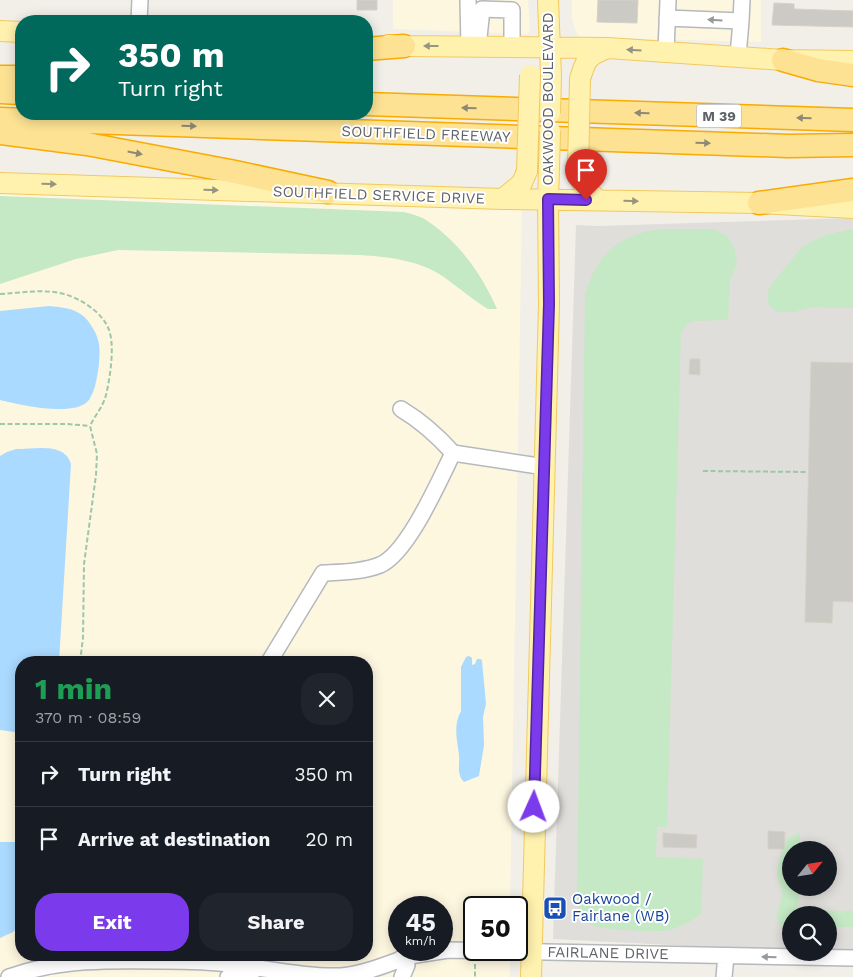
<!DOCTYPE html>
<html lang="en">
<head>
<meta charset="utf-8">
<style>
  body { margin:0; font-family:"Work Sans",sans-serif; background:#20242c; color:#f1f3f6; height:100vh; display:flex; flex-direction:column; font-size:19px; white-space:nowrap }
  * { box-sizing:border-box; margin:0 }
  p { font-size:16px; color:#9ea1a6 }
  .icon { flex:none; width:28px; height:28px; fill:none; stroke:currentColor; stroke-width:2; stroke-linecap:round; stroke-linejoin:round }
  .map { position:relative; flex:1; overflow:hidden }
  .sheet { position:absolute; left:15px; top:656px; width:358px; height:305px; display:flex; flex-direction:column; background:#171b24; border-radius:20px; box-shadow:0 2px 12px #0003 }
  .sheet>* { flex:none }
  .guide { position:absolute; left:15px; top:15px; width:358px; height:105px; border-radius:20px; box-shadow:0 2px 12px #0003; background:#00695c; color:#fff; overflow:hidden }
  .needle { width:32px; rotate:60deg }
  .buttons { position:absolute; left:782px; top:841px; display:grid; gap:10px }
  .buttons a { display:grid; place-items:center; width:55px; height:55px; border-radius:50%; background:#171b24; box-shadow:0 2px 12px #0003; font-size:25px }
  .speed { position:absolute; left:388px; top:896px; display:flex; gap:10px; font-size:25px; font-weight:700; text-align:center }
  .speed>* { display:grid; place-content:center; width:65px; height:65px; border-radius:50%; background:#171b24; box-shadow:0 2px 12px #0003; line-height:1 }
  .speed small { font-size:12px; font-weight:400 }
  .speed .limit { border:2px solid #111; border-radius:8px; background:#fff; color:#111 }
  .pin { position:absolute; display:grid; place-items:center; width:42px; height:42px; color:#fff; margin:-51px -21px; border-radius:50% 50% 50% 0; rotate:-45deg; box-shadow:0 0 5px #0007 }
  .pin .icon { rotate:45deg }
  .me { position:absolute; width:55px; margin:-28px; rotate:2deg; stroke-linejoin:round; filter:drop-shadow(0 0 4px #0008) }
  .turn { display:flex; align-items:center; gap:18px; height:105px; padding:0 20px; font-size:22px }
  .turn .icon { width:65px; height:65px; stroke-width:2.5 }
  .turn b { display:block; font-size:35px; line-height:42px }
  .round { display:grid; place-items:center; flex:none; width:52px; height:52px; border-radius:20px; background:#20242c }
  .summary { display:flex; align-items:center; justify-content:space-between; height:85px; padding:0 20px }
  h1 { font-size:30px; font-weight:700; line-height:38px; color:#1e9e55 }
  .action { display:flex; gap:10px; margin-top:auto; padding:10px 20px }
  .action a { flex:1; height:58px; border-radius:20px; background:#7c3aed; color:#fff; font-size:20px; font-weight:700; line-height:58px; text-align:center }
  .action a+a { background:#20242c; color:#f1f3f6 }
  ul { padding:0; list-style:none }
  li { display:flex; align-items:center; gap:15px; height:65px; padding:0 20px; border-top:1px solid #363941 }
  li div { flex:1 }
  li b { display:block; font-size:19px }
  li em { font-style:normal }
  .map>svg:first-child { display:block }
</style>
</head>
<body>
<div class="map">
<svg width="853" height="977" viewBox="0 0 853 977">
  <rect width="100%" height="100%" fill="#f1efe8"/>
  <path fill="#fef7e0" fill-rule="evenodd" d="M393,0h135l2,32 -3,2 -134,-5z
    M572,0h189v42l-181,-5 -4,-5 -4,-13z
    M0,193l405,14h117l-12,700 -36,1v42h36v27h-510zM21,662h345v293h-345zM399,908h42v42h-42z"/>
  <path fill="#e0deda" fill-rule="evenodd" d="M853,218v734l-24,-1v-36h-38v36l-238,-12 23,-714 22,1zM791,850h38v38h-38z"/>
  <path fill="#c5e8c5" d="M0,196l404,16c7,2 16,4 22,8 32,21 56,54 71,89h-9c-15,-9 -29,-21 -44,-32 -25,-17 -55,-20 -84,-22l-242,-5 -42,9 -76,25z
    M661,229h53l14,8 7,13 2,13 -7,17 -2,40 -36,1 -7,5 -4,7 -14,494h-10l-1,30 47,2 -2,55c-10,7 -25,16 -38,17 -13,1 -63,-1 -73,-7 -8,-5 -11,-14 -13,-22l8,-606c11,-42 33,-61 76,-67z
    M853,229v79l-41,-1 -18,5h-16l-9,-6 -2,-10 3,-10 33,-40 22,-11z
    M800,832v18h-9v38h8l-1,22 55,1v16h-11l-13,2v-14h-38v15h-6c-16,-15 -4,-18 -3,-36 0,-6 -4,-12 -5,-19 -1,-12 7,-23 7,-35z"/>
  <path fill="#aadaff" d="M49,306c11,1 24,2 33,9 8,6 16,20 17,29 2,13 -2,51 -13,59 -17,13 -66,2 -86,-3v-89z
    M16,449c19,0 49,-7 55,15l-12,198h-38v71l-21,-3v-274l7,-4z
    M469,656l3,2v7l3,-1 2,-5h4l1,2 4,43 -3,13 1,28 -5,31 -15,6c-8,-8 -4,-18 -5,-27 -2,-15 -6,-30 2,-44v-44l5,-10z
    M0,842h21v83l-8,7 -13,6z"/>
  <path fill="#cccac5" stroke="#d6d1c6" d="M357,0h20v10h-20z
    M598,0h40l-1,23 -40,-1z
    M774,3l20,1v5l59,2v16l-81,-2z
    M690,359h10v16l-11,-1z
    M811,362l42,1v239l-20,-1 -1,22 -27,-1z
    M768,831l17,1 -1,17h-16z
    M663,833l34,2 -1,13 -33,-1z"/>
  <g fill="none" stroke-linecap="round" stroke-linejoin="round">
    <g stroke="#b5b8bc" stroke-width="18">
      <path id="minor" d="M468,0l1,46
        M667,18l74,3 1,-21
        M139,21l1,-21
        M478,47l4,-38 30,1v37
        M666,52l2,-52
        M738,56l3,-35
        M401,409c20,12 36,26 52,44
        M269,662l54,-89c19,-1 39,-1 57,-8 28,-12 59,-84 73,-112l92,14
        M9,977c49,-18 103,-17 154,-16 21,0 43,0 65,3 37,4 75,13 113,12 20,-2 39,-9 58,-16l4,-3 45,-7 405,8
        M228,977l14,-3 9,2
        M402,977l5,-12 -4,-8
        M724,977l2,-21"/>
    </g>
    <g stroke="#f2c960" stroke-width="22">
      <path id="major" d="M548,0l3,76
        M0,31l21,1
        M388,45l16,1 204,2 175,12 70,1
        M580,79c6,-20 7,-23 28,-31
        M578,169c3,15 9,22 20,31
        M0,183l503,16 256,4 94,5
        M503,199l19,-16 5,-12
        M531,977l18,-673 -1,-105 1,-31"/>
    </g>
    <g stroke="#f9ab00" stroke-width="25">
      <path id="highway" d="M366,49l38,-3
        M783,60l35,10 35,5
        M0,77h21
        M0,92l21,1
        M366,104l487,16
        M0,119l788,27 65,-1
        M0,133l87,11 143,27 98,21
        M759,203l94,-13"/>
    </g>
    <path stroke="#9cc7a9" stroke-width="2" stroke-dasharray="5 2.5" stroke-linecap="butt" d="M0,294c18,-1 36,-4 54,-2 20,2 48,18 55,38 6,16 1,48 -3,65 -3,12 -11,20 -16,31l7,28 -1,21 -12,89 -1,74 -3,24
      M0,424h68l22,2
      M703,471l105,1
      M475,964v13"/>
    <use href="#minor" stroke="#fff" stroke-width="15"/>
    <use href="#major" stroke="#fff2af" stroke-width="20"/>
    <use href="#highway" stroke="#fde293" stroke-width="22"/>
    <g stroke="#f2c960" stroke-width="22" stroke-linecap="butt">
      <path id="major-bridge" d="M550,113l1,-37
        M549,168l1,-37
        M578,169l2,-90
        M527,171l3,-96"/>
    </g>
    <use href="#major-bridge" stroke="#fff2af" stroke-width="20"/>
  </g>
  <defs><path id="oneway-solid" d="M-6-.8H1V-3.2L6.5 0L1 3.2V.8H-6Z" transform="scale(1.25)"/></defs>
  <g fill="#979a9d">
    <use href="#oneway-solid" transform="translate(715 20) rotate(-177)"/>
    <use href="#oneway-solid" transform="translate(769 957) rotate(-179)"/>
  </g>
  <g fill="#979581">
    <use href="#oneway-solid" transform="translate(431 46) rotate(180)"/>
    <use href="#oneway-solid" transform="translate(634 50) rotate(-177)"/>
    <use href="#oneway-solid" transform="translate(49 184) rotate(2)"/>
    <use href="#oneway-solid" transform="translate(211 190) rotate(2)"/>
    <use href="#oneway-solid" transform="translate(631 201) rotate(1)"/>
  </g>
  <g fill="#8e8975">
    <use href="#oneway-solid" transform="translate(469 108) rotate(-178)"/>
    <use href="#oneway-solid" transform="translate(642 113) rotate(-178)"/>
    <use href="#oneway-solid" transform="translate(804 118) rotate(-178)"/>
    <use href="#oneway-solid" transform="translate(189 126) rotate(2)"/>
    <use href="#oneway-solid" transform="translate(703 143) rotate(2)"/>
    <use href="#oneway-solid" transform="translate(135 153) rotate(11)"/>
  </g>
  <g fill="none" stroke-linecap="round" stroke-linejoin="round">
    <g stroke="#51269a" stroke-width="12">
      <path id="route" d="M534,807l15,-503 -1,-105 38,1"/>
    </g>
    <use href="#route" stroke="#7c3aed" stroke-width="9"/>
  </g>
  <defs>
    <g id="bus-square" transform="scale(1.25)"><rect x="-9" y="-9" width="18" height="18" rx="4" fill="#1a4fb4" stroke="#fff"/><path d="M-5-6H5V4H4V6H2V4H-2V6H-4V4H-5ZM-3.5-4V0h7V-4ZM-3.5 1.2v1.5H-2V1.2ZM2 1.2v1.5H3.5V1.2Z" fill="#fff"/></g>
  </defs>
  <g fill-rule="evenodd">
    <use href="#bus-square" x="555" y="908"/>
  </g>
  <g text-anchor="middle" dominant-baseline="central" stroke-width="4" stroke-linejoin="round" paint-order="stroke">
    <rect fill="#fff" stroke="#8f9295" stroke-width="1" x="696.5" y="104.5" width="45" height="23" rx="4"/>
    <g font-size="14" font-weight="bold" fill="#5f6368">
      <text x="719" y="116">M 39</text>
    </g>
    <g font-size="15" fill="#5f6368" stroke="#fff">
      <text transform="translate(548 99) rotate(-90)">OAKWOOD BOULEVARD</text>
      <text transform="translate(426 134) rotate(2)">SOUTHFIELD FREEWAY</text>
      <text transform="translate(379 195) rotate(2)">SOUTHFIELD SERVICE DRIVE</text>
      <text transform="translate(608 953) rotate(1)">FAIRLANE DRIVE</text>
    </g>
    <g font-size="15" fill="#164399" stroke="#fff" text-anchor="start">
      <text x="572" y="899">Oakwood /<tspan x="572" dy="17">Fairlane (WB)</tspan></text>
    </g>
  </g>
</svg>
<div class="buttons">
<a><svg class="needle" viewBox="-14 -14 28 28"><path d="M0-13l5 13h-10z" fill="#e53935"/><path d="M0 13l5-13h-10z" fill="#9ea1a6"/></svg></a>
<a><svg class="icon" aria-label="search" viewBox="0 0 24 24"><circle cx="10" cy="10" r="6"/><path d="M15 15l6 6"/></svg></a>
</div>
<div class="speed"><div>45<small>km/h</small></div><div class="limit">50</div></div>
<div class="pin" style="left:586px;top:200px;background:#d93025"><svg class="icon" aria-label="arrive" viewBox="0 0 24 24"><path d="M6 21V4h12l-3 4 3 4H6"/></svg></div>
<svg class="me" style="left:534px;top:807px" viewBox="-20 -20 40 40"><circle r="19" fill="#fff"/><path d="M0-13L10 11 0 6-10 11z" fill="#7c3aed"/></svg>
<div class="guide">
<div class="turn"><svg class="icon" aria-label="right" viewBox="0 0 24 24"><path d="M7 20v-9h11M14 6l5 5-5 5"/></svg><div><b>350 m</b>Turn right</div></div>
</div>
<section class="sheet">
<div class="summary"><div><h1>1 min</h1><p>370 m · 08:59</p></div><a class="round"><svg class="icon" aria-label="close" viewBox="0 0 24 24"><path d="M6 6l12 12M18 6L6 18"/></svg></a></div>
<ul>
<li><svg class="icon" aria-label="right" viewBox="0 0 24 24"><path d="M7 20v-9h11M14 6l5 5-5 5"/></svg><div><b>Turn right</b></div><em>350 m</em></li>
<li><svg class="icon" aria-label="arrive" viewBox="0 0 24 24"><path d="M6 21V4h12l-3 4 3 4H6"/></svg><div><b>Arrive at destination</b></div><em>20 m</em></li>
</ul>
<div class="action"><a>Exit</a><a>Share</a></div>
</section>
</div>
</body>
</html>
